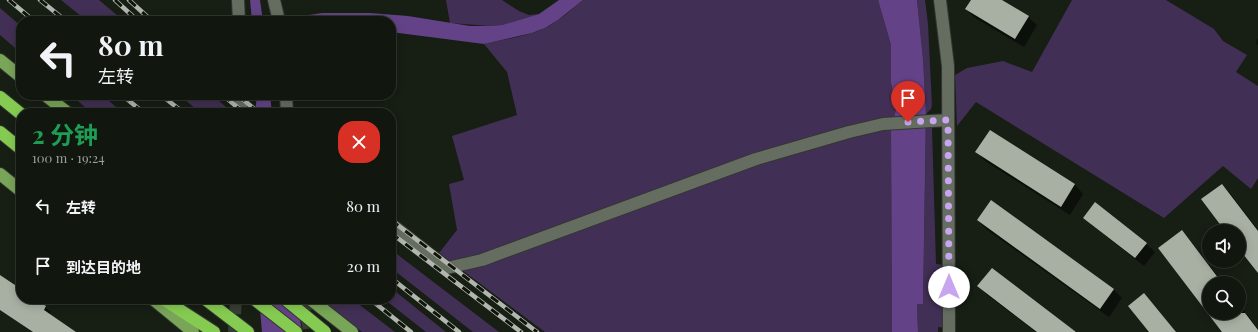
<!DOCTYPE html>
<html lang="zh">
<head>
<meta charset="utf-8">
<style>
  body { margin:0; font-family:"Playfair Display","Noto Sans SC",serif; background:#1e231d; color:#f1f3f6; height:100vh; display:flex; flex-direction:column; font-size:15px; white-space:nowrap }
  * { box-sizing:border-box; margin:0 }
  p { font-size:13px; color:#9c9f9e }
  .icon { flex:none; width:22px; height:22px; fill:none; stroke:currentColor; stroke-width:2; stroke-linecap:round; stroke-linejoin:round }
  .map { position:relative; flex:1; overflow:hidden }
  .drawer { position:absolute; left:16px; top:108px; width:380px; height:196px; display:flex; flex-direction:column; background:#11160f; border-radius:16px; box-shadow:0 2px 10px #0003,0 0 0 1px #30352f }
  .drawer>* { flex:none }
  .guide { position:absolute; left:16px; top:16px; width:380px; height:84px; border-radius:16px; box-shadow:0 2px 10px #0003,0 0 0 1px #30352f; background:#11160f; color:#f1f3f6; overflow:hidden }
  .buttons { position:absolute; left:1202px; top:224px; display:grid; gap:8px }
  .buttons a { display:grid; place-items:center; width:44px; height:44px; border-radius:50%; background:#11160f; box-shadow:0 2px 10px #0003,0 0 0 1px #30352f; font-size:20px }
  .pin { position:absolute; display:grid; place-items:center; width:34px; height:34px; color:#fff; margin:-41px -17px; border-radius:50% 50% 50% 0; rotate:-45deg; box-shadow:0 0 4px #0007 }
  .pin .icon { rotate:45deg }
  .me { position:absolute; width:44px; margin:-22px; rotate:0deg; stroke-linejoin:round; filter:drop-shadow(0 0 3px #0008) }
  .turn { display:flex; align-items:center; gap:14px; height:84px; padding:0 16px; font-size:18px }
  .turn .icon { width:52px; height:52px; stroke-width:2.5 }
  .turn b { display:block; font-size:28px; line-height:34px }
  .round { display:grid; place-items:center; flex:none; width:42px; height:42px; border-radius:16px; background:#1e231d }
  .overview { display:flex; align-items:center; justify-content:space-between; height:68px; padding:0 16px }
  h1 { font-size:24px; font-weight:700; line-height:30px; color:#1e9e55 }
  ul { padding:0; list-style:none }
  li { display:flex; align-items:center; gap:12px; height:60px; padding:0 16px }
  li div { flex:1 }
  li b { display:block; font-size:15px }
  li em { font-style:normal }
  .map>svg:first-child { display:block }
</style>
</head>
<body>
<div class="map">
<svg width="1258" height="332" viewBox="0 0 1258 332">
  <rect width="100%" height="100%" fill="#171e14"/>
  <path fill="#422f55" d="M61,0h38l25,21h-37z
    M446,0h56l17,11 10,4 10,-1 -37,11 -13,1 -39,-3z
    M583,0h295l13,45v38l5,26 -5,21 1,202h-347l-106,-79 18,-23 -8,-46 15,-4 -12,-44 65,-21 -10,-43 -23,-28c20,-5 42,-7 61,-16 14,-7 26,-18 38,-28z
    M917,0h8l3,24 4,81 -1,4 -5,5 -3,-55z
    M1072,0h94l48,29 9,12 24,14 -11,17 22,14v92l-7,11 -28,-23 -59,52 -188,-116 -19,24 -2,-51 12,-7 36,-7 29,11z
    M0,8l21,18v27l-21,-18z
    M71,95h31l21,18h-31z
    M179,95h33l21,18h-32z
    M926,123l5,3 1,2 4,136 9,1v63l-7,-1v5h-20l-1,-28h6z
    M391,249l11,9 97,74h-26l-82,-64z
    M391,288l55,44h-20l-42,-33h7z
    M321,299h31l43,33h-33z"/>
  <path fill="#644287" d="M250,0h10l3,21h-11z
    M559,0h24l-25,20 -13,8 -13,5 -48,11 -93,-12v-11h-121l52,-8h48l38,3 62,10h19l13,-1 37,-11z
    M878,0h39l6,59 3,55 -3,190h-6l1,28h-26l-1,-202 5,-21 -5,-26v-38z
    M257,95h13l2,18h-17z
    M259,299h38l5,33h-40z"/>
  <path fill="#0007" d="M972,0h28l28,17 9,8 -13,22 -49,-29 -9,-9z
    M1258,38v7l-2,-2z
    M990,131l85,54 8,9 -13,21 -85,-54 -8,-9z
    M1222,185l8,8 28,37v42l-19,-25v-16h-12z
    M991,202l123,88 8,8 -13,19 -123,-88 -8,-9z
    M1084,217l62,27 9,8 -11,14 -51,-40z
    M1181,232l9,8 33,43h-14v30z
    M0,276l21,14v9h13l11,8 6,5 -2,2 26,18h-43l-32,-22z
    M979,286l95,46h-38l-49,-37z
    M1239,304l19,25v3h-34l-15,-19h30z"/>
  <path fill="#a8b0a3" d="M971,0h31l27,16 -14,23 -50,-30z
    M990,130l85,54 -14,23 -86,-55z
    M1222,184l36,47v42l-19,-24v-18h-14l-24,-32z
    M991,200l123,89 -14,20 -123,-89z
    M1095,202l52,41 -12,15 -52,-40z
    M1182,230l40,53h-13v30h36l13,17v2h-36l-64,-84z
    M992,268l84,64h-39l-60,-46z
    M0,275l21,14v10h14l11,7 -2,4 32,22h-43l-33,-22z
    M1144,293l32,39h-27l-21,-26z"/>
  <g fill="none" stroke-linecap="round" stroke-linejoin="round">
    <path stroke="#373e34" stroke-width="12" stroke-dasharray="12 6" stroke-linecap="butt" d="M304,299l5,33
      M234,332l2,-33"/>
    <g stroke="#333731" stroke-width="14">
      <path id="minor" d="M238,0l1,21
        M274,0l5,21
        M940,0l8,66 1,266
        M286,95l1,18
        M241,113v-18
        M391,224l56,44 35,-8 274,-101 93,-27 34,-8 65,-4"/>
    </g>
    <g stroke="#333731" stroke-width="14">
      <path id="major" d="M0,60l21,17
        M45,95l23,18
        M0,174l21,17
        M153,299l40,33
        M310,299l42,33"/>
    </g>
    <g stroke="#333731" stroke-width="14">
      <path id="highway" d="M0,97l21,17
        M0,132l21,17
        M163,299l51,33
        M205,299l43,33
        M254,299l42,33"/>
    </g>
    <use href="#minor" stroke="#656d61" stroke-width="12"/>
    <use href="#major" stroke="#78a557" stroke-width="12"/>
    <use href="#highway" stroke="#85cb51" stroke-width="12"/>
    <g stroke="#b1b6ae" stroke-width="4.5">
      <path id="rail" d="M9,0l25,21
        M40,0l26,21
        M115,0l23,21
        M129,0l23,21
        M122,95l22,18
        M161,95l23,18
        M223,95l21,18
        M238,95l21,18
        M391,220l146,112
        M391,233l130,99
        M391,278l68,54
        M370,299l41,33"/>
    </g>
    <use href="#rail" stroke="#0f150b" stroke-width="3" stroke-dasharray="9" stroke-linecap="butt"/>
    <g stroke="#333731" stroke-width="14" stroke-linecap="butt">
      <path id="highway-bridge" d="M285,299l40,33"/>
    </g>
    <use href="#highway-bridge" stroke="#85cb51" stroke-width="12"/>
  </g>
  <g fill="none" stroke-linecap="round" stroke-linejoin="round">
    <path stroke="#c8a6ef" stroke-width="7" stroke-dasharray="0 12.6" d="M908,122l40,-2 1,167"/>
  </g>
</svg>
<div class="buttons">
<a><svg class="icon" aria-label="sound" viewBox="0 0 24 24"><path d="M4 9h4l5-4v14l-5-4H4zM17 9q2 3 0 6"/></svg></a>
<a><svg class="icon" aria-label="search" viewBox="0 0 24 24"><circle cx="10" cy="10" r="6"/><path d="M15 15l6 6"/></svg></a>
</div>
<div class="pin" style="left:908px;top:122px;background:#d93025"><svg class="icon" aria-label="arrive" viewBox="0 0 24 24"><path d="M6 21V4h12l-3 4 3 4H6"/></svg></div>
<svg class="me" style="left:949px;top:287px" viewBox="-20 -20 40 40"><circle r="19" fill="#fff"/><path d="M0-13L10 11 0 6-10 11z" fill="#c8a6ef"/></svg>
<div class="guide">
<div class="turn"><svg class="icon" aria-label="left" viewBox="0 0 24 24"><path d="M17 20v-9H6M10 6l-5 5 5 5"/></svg><div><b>80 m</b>左转</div></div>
</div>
<section class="drawer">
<div class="overview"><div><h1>2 分钟</h1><p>100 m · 19:24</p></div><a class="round" style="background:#d93025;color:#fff"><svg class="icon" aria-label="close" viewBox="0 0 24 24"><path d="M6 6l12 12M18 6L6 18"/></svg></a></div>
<ul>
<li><svg class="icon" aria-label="left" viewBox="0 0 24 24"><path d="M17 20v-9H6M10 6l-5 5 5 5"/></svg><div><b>左转</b></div><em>80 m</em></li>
<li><svg class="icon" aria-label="arrive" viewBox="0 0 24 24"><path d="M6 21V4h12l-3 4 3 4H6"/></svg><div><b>到达目的地</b></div><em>20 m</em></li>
</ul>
</section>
</div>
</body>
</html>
